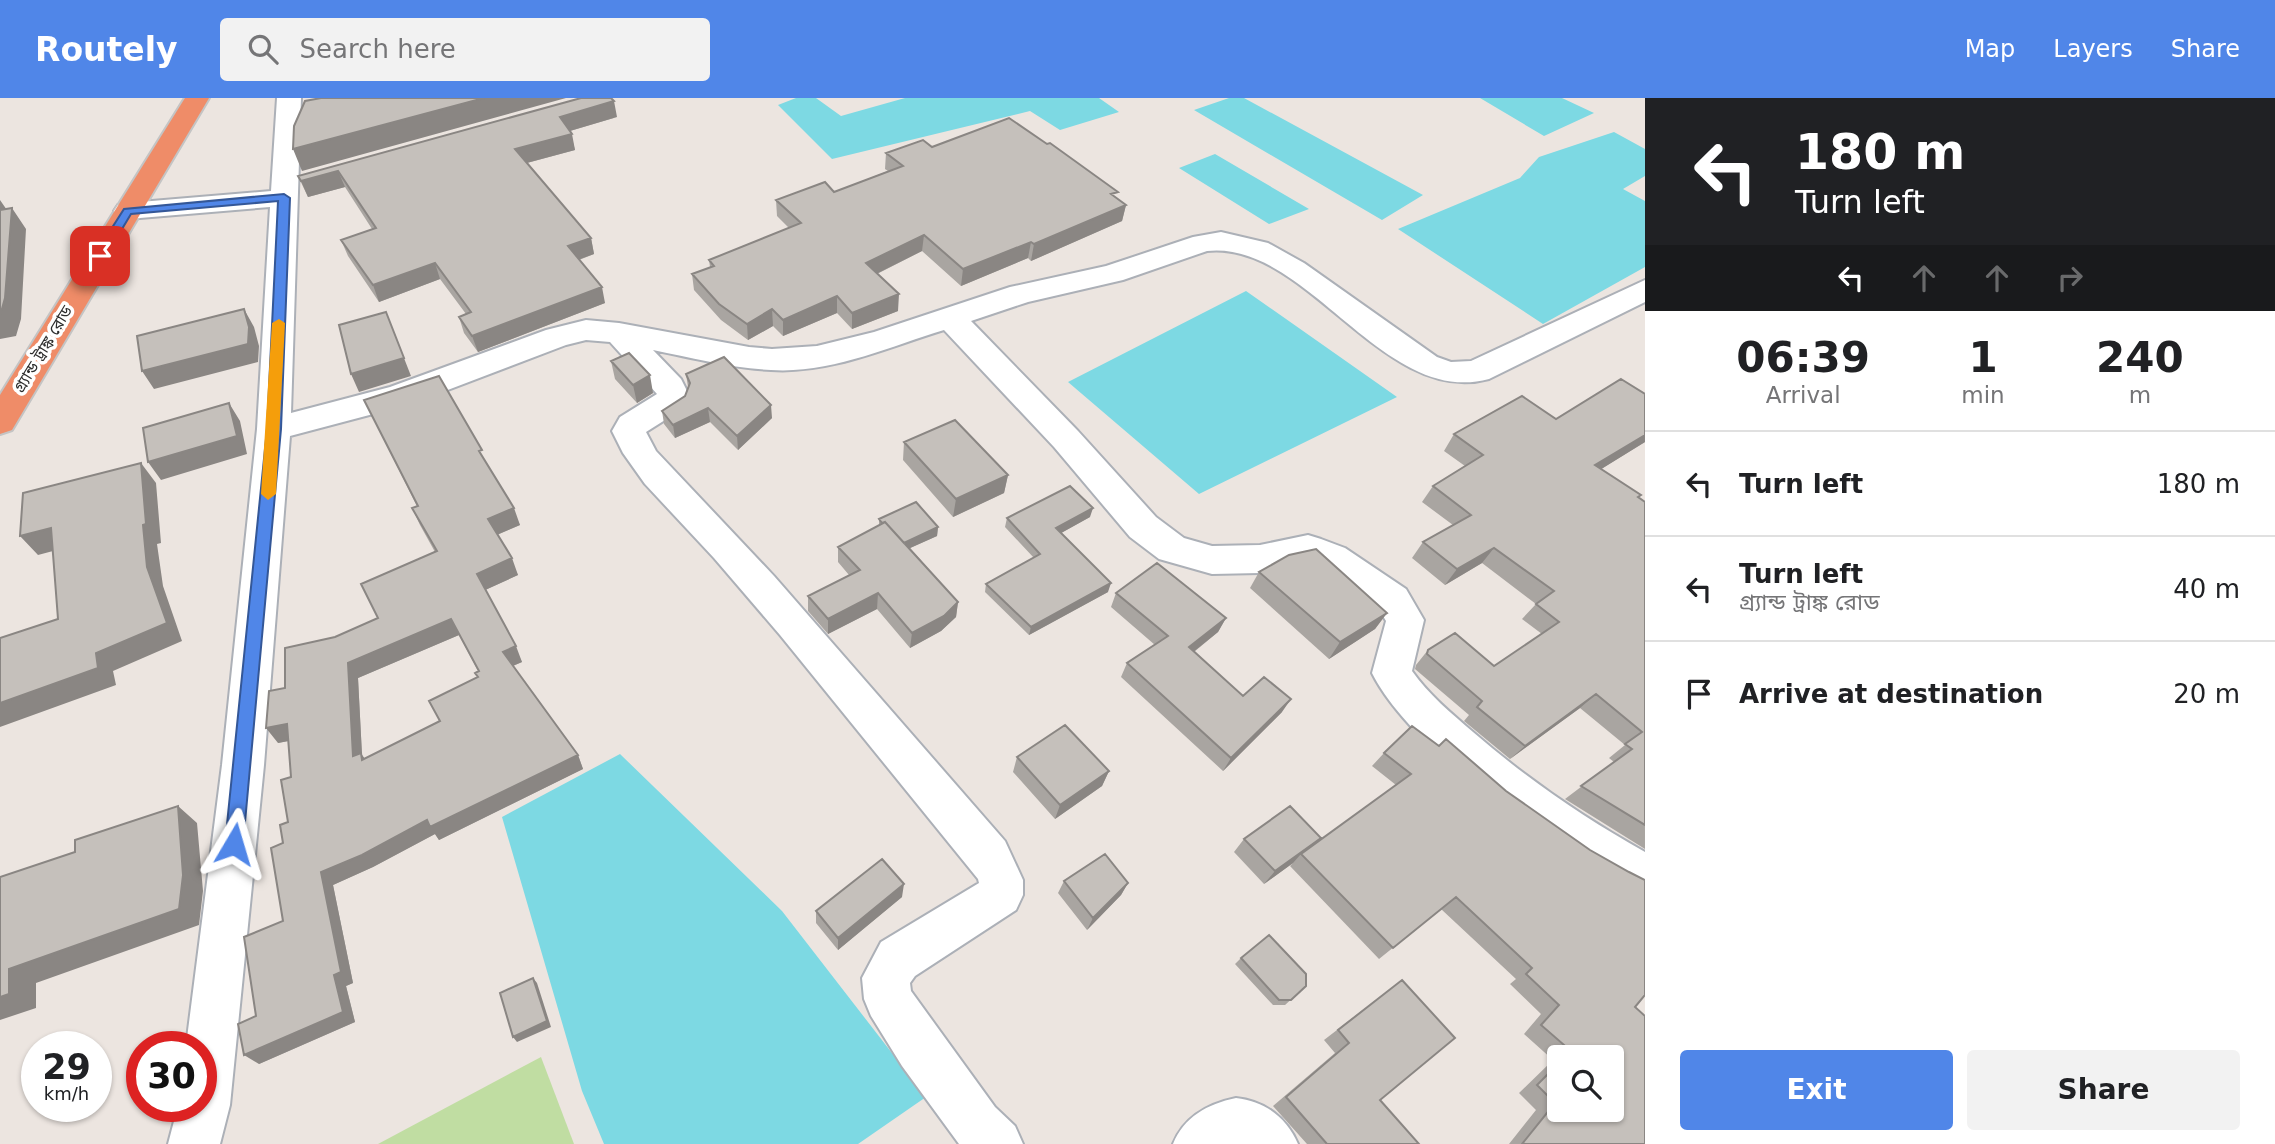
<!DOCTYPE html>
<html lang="en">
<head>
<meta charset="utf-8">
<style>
  body { margin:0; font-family:"DejaVu Sans","Noto Sans Bengali",sans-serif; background:#f2f2f2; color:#202124; height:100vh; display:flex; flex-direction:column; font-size:26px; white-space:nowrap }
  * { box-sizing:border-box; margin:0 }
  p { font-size:23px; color:#757577 }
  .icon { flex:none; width:38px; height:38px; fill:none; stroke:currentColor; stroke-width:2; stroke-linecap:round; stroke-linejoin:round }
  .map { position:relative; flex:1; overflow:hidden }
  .side { display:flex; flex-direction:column; background:#fff; width:630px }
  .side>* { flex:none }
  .top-card { background:#202124; color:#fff; overflow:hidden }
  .buttons { position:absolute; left:1547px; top:947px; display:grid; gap:14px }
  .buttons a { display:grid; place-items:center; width:77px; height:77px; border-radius:7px; background:#fff; box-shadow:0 2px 5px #0004; font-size:35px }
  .speed { position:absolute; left:21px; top:933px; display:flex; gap:14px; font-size:35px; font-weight:700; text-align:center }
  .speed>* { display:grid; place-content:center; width:91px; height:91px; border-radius:50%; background:#fff; box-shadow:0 2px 5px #0004; line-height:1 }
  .speed small { font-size:18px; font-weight:400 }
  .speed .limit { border:10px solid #d22; background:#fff; color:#111 }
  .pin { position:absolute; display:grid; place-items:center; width:60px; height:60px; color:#fff; margin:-30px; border-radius:14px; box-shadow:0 4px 10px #0006 }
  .me { position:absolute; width:77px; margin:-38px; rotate:7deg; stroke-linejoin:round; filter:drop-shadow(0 0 5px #0008) }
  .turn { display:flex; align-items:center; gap:24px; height:147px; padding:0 35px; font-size:32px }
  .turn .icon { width:91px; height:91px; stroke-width:2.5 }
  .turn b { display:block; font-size:49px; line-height:60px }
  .lanes { display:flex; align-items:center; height:66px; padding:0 35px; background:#0003; justify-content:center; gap:35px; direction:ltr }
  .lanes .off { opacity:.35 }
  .eta { display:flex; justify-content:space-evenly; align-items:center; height:119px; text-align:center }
  .eta b { font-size:42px; font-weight:600; line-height:49px }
  .button { display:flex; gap:14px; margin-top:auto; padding:14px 35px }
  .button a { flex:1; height:80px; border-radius:7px; background:#5086e8; color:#fff; font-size:28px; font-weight:600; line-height:80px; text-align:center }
  .button a+a { background:#f2f2f2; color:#202124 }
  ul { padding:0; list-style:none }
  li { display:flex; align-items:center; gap:21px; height:105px; padding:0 35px; border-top:2px solid #e0e0e0 }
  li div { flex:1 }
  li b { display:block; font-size:26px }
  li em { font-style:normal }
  header { display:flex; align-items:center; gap:42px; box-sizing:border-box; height:98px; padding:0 35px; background:#5086e8; color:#fff }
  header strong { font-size:33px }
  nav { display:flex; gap:38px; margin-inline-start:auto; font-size:24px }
  .search { width:490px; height:63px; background:#f2f2f2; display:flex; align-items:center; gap:18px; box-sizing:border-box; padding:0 24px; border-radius:7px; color:#757577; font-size:26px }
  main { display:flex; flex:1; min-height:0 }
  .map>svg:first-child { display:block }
</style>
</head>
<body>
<header>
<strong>Routely</strong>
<div class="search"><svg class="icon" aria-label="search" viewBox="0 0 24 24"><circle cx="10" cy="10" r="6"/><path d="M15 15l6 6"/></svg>Search here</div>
<nav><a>Map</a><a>Layers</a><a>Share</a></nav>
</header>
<main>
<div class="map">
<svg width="1645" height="1046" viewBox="0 0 1645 1046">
  <rect width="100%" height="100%" fill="#ece5e0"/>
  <path fill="#c0dda2" d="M541,959l33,87h-196z"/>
  <path fill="#7dd9e3" d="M796,0h20l25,18 64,-18h194l20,14 -59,18 -30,-19 -198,48 -54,-54z
    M1229,0h15l179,97 -41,25 -188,-110z
    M1480,0h82l32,15 -50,23z
    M1614,34l31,17v27l-22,13 22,12v66l-102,57 -145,-95 122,-51 19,-21z
    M1215,56l94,55 -40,15 -90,-56z
    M1246,193l151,106 -198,97 -131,-112z
    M620,656l162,157 144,186 -68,47h-254l-22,-53 -80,-274z"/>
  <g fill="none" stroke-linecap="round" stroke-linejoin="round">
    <g stroke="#acb0b7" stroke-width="4">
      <path id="street" d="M277,0h24l-10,315 99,-26 156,-57 40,-10 33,3 130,24 23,2 45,-3 57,-14 136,-45 96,-21 87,-29 28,-5 47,11 36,20 133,94 14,5 20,-1 174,-81v22l-156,77c-106,29 -182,-139 -282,-128l-84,29 -95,22 -57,19 107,110 78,86 28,21 28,8 48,-1 48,-10 13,4 24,9 61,41 18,31 -12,51c17,24 39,42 61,61 53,46 111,86 172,120v45c-78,-30 -236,-149 -273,-224l14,-52 -6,-10 -61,-43 -12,-5 -47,10 -48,1 -53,-15 -29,-22 -76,-90 -110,-117c-56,17 -114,44 -173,40 -40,-2 -79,-12 -118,-20l28,29 8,16 -5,13 -38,24 10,19 118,125 231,265 18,39v15l-7,15 -101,66 -5,7 1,8 84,116 20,19 8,18h-64l-57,-78 -31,-50 -7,-17 -2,-21 19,-36 98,-59 -1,-4 -198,-244 -66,-77 -69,-74 -22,-31 -11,-22 8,-14 37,-23 -47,-52 -24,-2 -20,5 -155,59 -121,32 -26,329 -34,340 -10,39h-52l10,-38h23v-60h-15l36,-281 35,-336 13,-222 -142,12 -10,-2 -4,-6 4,-6 10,-2 143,-12z
        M1236,1000c29,3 51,20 62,46h-125c11,-27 34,-40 63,-46z"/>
    </g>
    <g stroke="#c4c4c4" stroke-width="4">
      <path id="highway" d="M185,0h24l-197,332 -12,4v-39z"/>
    </g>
    <use href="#street" fill="#fff" fill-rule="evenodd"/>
    <use href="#highway" fill="#ef8c68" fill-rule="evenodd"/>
  </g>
  <path fill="#a9a5a1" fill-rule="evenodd" d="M617,19l-47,14 5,19 -48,13 64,75 3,16 -15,6 26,43 -127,49 -14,-19 -5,-16 7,-3 -26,-35 -61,23 -31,-46 -7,-16 31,-11 -27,-42 -37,10 -10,-21z
    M932,49l184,51 10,7 -4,16 -91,40 -3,-3 -67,28 -39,-35 -45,23 21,37 -46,18 -15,-16 -54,23 -10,-10 -25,14 -27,-20 -27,-30 -2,-16 18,-7 -1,-7 80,-32 -12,-12 -1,-16 58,-8 54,-21 -3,-2 1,-16z
    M611,263l42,32 -16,10 -22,-24z
    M686,276l86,44 -34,32 -28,-28 -35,16 -11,-14 -2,-13 23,-15 3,-9z
    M1645,296v48l-44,27 44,33v347l-80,-50 49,-37 -5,-4 16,-13 -45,-37 -70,51 -46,-38 5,-6 -54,-46 1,-4 12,-15 66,16 48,-32 -20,-15 14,-15 -54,-41 -37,22 -33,-27 11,-16 30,-17 -31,-23 11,-16 32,-20 -21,-15 10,-17 102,-15z
    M364,302l122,63 34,62 -23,10 21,40 -33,15 37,72 -9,4 65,89 5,14 -144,71 -4,-6 -62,33 -40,18 20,98 -7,3 9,36 -96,42 -3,-48 27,-95v-78l5,-21 3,-45 -3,-36 -10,2 7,-55 50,-51 43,-19 57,-66 -15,-27 -8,-17 5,-2zM459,537l19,36 -3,2 2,4 -37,44 -75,38 -3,-4 -4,-77z
    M904,344l104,33 -4,18 -51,24 -50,-57z
    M1090,419l-29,16 47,59 -79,43 -44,-43 1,-8 48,-26 -29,-31 2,-9z
    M879,421l59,8 -1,9 -27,12 48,54 -2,15 -15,14 -31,17 -33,-39 -49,25 -20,-23v-15l41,-21 -11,-13v-15l41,-22z
    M1259,474l128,41 -12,16 -46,30 -79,-71z
    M1116,495l110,25 -8,14 -24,20 49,44 39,16 -59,59 -102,-94 6,-14 28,-18 -44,-38z
    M1439,648l67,45 84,59 39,22 6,135 10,137h-136l27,-34 -17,-17 34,-33 -29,-26 17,-20 -31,-30 6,-5 -75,-70 -62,50 -89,-93 3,-3 -29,21 -30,-32 10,-13 77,-1 -3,4 78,-57 -24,-19 12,-13zM1559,959h53l-53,53z
    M1017,659l92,14 -7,15 -47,33 -42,-47z
    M1064,783l64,2 -7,12 -34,35 -29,-37z
    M902,799l-64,53 -22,-27v-12z
    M1241,860l65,28 -21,19h-12l-38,-41z
    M1402,882l-22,120 39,44h-112l-34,-38 62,-53 -11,-13z"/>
  <path fill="#8a8683" d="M484,0h82l-264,73 -9,-22z
    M614,3l3,16 -54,16 -3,-16z
    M572,36l3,16 -56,15 -4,-16z
    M338,73l7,16 -37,10 -7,-16z
    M0,102l9,13 3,-5 14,21 -5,90 -5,17 -16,3z
    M1126,107l-4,16 -91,40 3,-17z
    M924,137l-2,16 -56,28v-16z
    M591,140l3,16 -22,8 -4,-16z
    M1031,144l-3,16 -67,28 2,-17z
    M435,165l5,16 -61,23 -6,-17z
    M602,189l3,16 -127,49 -6,-16z
    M899,196l-1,17 -46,18v-16z
    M837,198v17l-54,23v-16z
    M244,211l10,18 5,19 -1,16 -104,27 -12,-18z
    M772,211l1,17 -25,14 -1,-16z
    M393,232l18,46 -52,16 -8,-18z
    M650,277l3,18 -16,10 -4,-18z
    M229,305l11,18 7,33 -86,26 -13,-18z
    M771,307l1,13 -34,32 -1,-14z
    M708,310l2,14 -35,16 -2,-13z
    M1645,337v7l-63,39 13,-16z
    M141,365l15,20 5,60 -4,1 6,42 19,55 -69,30 3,14 -116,42v-24l96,-50 47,-128z
    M1008,377l-4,18 -51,24 3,-18z
    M514,410l6,17 -26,11 -6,-17z
    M1093,410l-3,9 -36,20 2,-9z
    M938,429l-1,9 -38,17 1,-8z
    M51,430l17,19 -30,8 -18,-19z
    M1494,450l-12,15 -37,22 12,-16z
    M512,460l6,17 -35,16 -6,-17z
    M1111,485l-3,9 -79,43 2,-8z
    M878,495l-1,16 -49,25v-15z
    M958,504l-2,15 -15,14 -31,17 2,-15z
    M1387,515l-12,16 -46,30 11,-17z
    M1226,520l-8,14 -36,29 7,-14z
    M451,521l8,16 -101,43 4,77 9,12 -18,-11 -5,-93z
    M516,548l6,16 -12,5 -7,-15z
    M1596,596l-16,14 -70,51 15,-13z
    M1291,601l-9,13 -59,59 8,-13z
    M287,626l12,15 -21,4 -12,-15z
    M578,657l5,14 -144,71 -4,-6 -62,33 -40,18 20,98 -7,3 9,36 -96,42 -15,-9 90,-80 -13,-103 106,-52z
    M1109,673l-7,15 -47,33 5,-14z
    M178,708l19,17 6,68 -4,34 -163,58v25l-36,12v-23l9,-28z
    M1321,740l-12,13 -8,3 -8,9 -29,21 11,-13z
    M1128,785l-7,12 -34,35 6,-12z
    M904,786l-2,13 -64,53v-12z
    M533,880l4,5 14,44 -34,15 -4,-5z"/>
  <path fill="#c5c0bb" stroke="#8a8683" stroke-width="2" fill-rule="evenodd" d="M321,0h163l-191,51 1,-23 11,-25z
    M581,0h30l3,3 -54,16 12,17 -57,15 76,89 -23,8 34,41 -130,49 -13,-19 12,-5 -36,-49 -62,22 -32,-45 35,-12 -38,-57 -37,10 -3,-5z
    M1009,20l38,26 3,-1 68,49 -7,2 15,11 -92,39 -3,-2 -68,27 -39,-34 -58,28 33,31 -47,19 -15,-17 -54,24 -11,-11 -25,15 -28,-20 -27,-30 22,-8 -5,-6 92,-37 -25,-23 49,-18 9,10 69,-26 -17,-13 37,-13 9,7z
    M12,110l-7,90 -5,18v-106z
    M244,211l5,18 -1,17 -106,27 -5,-35z
    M386,214l18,46 -53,16 -12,-49z
    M629,255l21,22 -17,10 -22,-24z
    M724,259l47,48 -34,31 -29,-28 -35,17 -11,-14 23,-15 5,-13 -4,-9z
    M439,278l43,74 -3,1 35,57 -26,11 24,39 -35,16 39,72 -13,6 75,103 -148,72 -3,-7 -65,35 -41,17 20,100 -7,3 9,37 -99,43 -6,-31 18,-8 -12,-79 39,-16 -12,-73 12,-5 -3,-18 8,-3 -7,-42 10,-3 -4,-53 -21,4 3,-37 16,-3v-40l50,-11 43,-19 -17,-34 76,-33 -25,-43 6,-2 -54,-106zM451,521l28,52 -4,2 3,4 -49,24 11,20 -78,39 -1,-7 -8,3 -5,-93z
    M1621,281l24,15v41l-50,30 46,30 -3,2 7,5v323l-64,-39 51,-37 -7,-5 17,-12 -46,-38 -71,52 -48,-39 5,-6 -55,-47 1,-4 27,-17 39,33 65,-44 -23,-18 18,-13 -60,-43 -37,21 -34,-27 48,-27 -38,-29 50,-31 -29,-21 68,-38 34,23z
    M229,305l8,33 -89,26 -5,-34z
    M955,322l53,55 -52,24 -52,-57z
    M141,365l5,61 -3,1 4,42 20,56 -71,30 2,15 -98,35v-65l58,-19 -7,-91 -31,8 3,-43z
    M1070,388l23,22 -37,20 55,55 -80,44 -45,-43 54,-30 -33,-36z
    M916,404l22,25 -34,16 -19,-21 -3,1 -3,-4z
    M885,424l73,80 -14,14 -32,17 -34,-40 -50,26 -20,-23 52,-26 -22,-23z
    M1316,451l71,64 -47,29 -81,-70 30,-17z
    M1157,465l69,55 -37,29 54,49 21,-19 27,22 -60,59 -104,-95 41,-27 -52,-43z
    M1065,627l44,46 -49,34 -43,-48z
    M1412,628l27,20 7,-7 60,52 84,59 39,22 16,8v115l-10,12 10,9v128h-123l33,-41 -18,-18 22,-22v47h53v-53h-46l5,-6 -30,-26 18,-20 -33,-31 6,-6 -76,-71 -63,51 -92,-94 110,-80 -27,-21z
    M178,708l5,69 -4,34 -170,60v25l-9,3v-120l75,-25v-12z
    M1290,708l31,32 -46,33 -31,-32z
    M1105,756l23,29 -35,35 -29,-37z
    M882,761l22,25 -66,54 -22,-27z
    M1269,837l37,39v12l-15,14h-12l-38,-42z
    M533,880l14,43 -34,16 -13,-44z
    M1402,882l53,58 -75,62 39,44h-92l-41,-47 63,-54 -11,-13z"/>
  <path fill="#5086e8" stroke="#345797" stroke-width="2" d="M284,96l6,4 -9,231 -38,415 -2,6 -7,2 -6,-2 -3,-6 42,-415 11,-228 -147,13 -27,45 -10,-3 30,-47z"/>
  <path fill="#f59e0b" d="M279,221l6,4 -9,171 -8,6 -7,-6 11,-171z"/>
  <g text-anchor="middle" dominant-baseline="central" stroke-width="7" stroke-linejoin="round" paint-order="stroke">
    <g font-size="16" fill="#2c2c2c" stroke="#fff">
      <text transform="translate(43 251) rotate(-59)">গ্র্যান্ড ট্রাঙ্ক রোড</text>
    </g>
  </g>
</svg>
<div class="buttons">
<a><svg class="icon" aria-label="search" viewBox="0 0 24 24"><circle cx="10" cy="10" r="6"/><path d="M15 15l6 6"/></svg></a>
</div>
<div class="speed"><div>29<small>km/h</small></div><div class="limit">30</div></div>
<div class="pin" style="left:100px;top:158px;background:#d93025"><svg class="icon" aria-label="arrive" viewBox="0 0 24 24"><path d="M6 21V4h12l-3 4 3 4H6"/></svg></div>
<svg class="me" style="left:234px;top:746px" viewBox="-20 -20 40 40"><path d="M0-17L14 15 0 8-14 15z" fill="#5086e8" stroke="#fff" stroke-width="4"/></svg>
</div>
<section class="side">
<div class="top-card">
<div class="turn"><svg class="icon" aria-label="left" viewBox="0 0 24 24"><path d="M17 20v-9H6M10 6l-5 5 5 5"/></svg><div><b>180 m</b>Turn left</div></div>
<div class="lanes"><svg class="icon" aria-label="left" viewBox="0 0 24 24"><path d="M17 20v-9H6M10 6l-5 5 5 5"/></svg><svg class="icon off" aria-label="ahead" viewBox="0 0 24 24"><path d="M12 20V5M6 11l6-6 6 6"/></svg><svg class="icon off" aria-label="ahead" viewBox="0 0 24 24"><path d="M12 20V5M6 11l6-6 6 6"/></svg><svg class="icon off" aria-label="right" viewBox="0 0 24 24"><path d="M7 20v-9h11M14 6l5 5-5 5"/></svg></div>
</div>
<div class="eta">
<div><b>06:39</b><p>Arrival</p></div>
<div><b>1</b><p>min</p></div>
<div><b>240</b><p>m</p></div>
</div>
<ul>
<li><svg class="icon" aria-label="left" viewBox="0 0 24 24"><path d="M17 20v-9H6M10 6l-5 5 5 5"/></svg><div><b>Turn left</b></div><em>180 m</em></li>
<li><svg class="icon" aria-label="left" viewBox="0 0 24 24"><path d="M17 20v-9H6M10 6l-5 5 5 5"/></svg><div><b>Turn left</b><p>গ্র্যান্ড ট্রাঙ্ক রোড</p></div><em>40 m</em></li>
<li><svg class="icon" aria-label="arrive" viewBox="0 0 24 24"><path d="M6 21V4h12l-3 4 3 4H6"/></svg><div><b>Arrive at destination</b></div><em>20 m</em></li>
</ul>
<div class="button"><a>Exit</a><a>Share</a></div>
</section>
</main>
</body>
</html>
